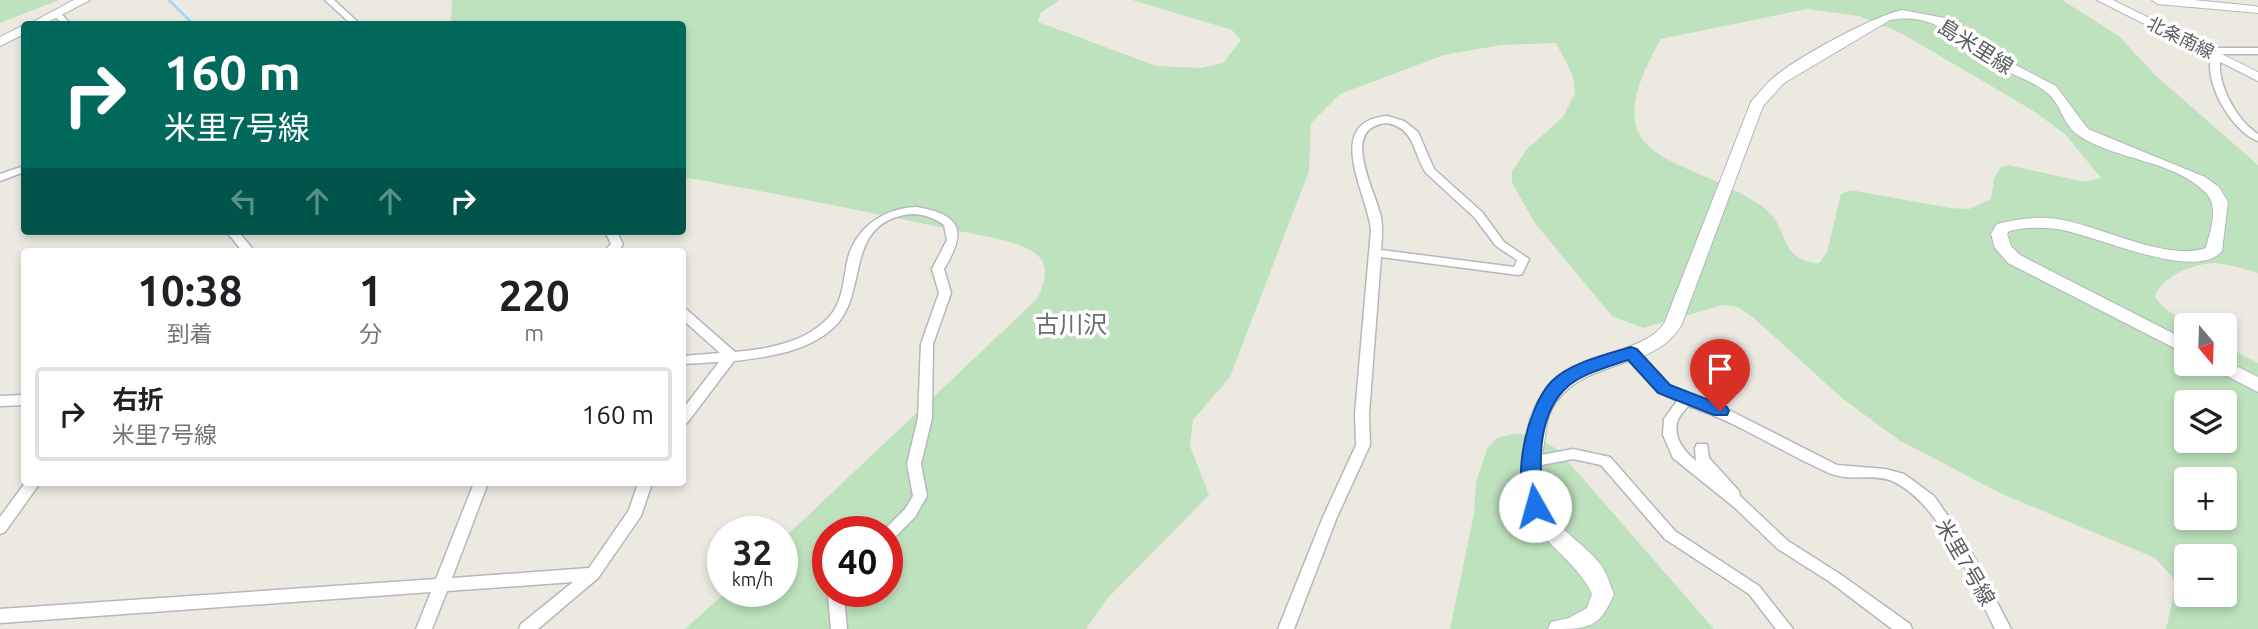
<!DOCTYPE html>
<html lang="ja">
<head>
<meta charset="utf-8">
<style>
  body { margin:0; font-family:Ubuntu,"Noto Sans JP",sans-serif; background:#f6f6f6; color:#202124; height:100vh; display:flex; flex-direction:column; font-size:26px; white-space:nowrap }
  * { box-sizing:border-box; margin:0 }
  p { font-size:23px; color:#757577 }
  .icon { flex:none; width:38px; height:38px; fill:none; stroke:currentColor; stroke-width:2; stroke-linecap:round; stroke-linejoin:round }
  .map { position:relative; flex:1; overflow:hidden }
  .side { position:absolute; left:21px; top:248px; width:665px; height:238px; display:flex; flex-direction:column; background:#fff; border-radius:7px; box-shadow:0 4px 10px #0003 }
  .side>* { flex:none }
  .guide { position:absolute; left:21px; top:21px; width:665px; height:214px; border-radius:7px; box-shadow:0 4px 10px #0003; background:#00695c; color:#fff; overflow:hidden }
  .needle { width:46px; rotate:161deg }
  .controls { position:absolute; left:2174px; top:313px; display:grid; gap:14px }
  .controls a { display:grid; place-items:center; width:63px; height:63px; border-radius:7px; background:#fff; box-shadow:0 4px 10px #0003; font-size:35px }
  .speed { position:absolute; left:707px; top:516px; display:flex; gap:14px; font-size:35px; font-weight:700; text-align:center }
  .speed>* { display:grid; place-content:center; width:91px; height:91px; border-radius:50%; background:#fff; box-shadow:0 4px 10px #0003; line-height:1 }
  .speed small { font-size:18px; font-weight:400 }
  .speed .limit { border:10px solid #d22; background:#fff; color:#111 }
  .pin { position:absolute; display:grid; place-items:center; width:60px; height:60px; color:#fff; margin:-72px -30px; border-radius:50% 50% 50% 0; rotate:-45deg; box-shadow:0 0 7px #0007 }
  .pin .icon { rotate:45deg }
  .me { position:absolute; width:77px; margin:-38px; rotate:353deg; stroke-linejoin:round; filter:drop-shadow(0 0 5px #0008) }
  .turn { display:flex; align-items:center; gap:24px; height:147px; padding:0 28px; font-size:32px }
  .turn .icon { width:91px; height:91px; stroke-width:2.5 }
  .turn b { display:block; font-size:49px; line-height:60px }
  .lanes { display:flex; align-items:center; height:66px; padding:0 28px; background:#0003; justify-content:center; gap:35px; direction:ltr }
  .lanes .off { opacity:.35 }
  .eta { display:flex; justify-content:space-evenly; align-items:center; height:119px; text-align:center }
  .eta b { font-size:42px; font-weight:600; line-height:49px }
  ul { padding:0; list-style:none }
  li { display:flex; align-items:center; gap:21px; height:94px; margin:0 14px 10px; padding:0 14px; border:4px solid #e0e0e0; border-radius:7px }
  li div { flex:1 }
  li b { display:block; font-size:26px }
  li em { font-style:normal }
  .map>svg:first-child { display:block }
</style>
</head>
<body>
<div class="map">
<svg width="2258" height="629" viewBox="0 0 2258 629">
  <rect width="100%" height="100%" fill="#ece9e1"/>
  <path fill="#bfe2be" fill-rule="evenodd" d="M0,0h59l-59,23z
    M452,0h608l-20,13 -2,9 118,44 45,2 22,-5 18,-23 -9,-10 -100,-30h930l57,36 36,39 103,90v108c-14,-4 -29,-9 -44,-10 -19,0 -54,14 -59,34l8,10 26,18 -3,1v38h38v-19l34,18v266h-92l11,-47 -22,-24 -155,-65 -101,-53 -56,-41 -88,-80 -17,-12 -15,-2 -80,23 -31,-12 -78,-94 -22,-40v-11l15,-22 36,-32 12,-24 -2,-17 -17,-33 -55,2 -57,10 -104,39 -29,29 -2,48 -79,206 -37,43 -3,26 19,49 -103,105 -20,29h-401l41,-37h56v-52l256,-242c6,-15 13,-32 -2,-44 -16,-14 -65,-20 -87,-25 -88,-19 -177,-36 -266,-52l-1,-153h-231zM1807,9l52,7 42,17 131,77 33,24 36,44 -16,4 -77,-17 -7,2 -7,12 -3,20 -22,10 -19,-1 -100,-18 -9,4 -14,58 -8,11c-41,-1 -29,-37 -56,-56 -78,-55 -177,-38 -102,-168zM2186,402h38v39h-38zM2186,480h38v38h-38zM828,532h59v60h-59zM2186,556h38v39h-38z
    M1513,434h18l27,16 156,179h-264l24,-115 2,-32 11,-33 10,-11z"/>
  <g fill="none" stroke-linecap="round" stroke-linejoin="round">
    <path stroke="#a3d6fa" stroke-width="2.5" d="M169,0l24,24"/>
    <g stroke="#b4b7bb" stroke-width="3">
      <path id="street" d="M325,0h9l26,24h-9z
        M57,11l3,1 10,12h-8l-9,-10z
        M2258,48v6h-36c-9,25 14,66 36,80v7c-27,-10 -56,-61 -46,-87l-5,-3 5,-3z
        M1387,116l17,5 14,11 16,37 48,43 22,30 25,17 -7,15 -4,1 -137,-18 -12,157 1,31 -33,72 -43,112h-16l45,-112 33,-72 -1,-31 16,-184c-3,-35 -49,-108 16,-114zM1387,123c28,5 26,30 39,50l48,44 22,29 21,14 -3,7 -133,-17c1,-11 2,-22 0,-33 -5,-25 -43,-90 6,-94z
        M24,166v6l-24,9v-7z
        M917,207c45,8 50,24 27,62l7,24 -18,51 -1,74 -11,46 6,32 -12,21 -23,23 -5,2v-10h-5l23,-23 8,-13 -6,-32 11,-46 3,-74 18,-51 -7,-24 15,-29 -3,-15c-11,-8 -26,-13 -40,-10 -58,12 -37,74 -66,108 -25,28 -69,34 -104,38l-47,62 -5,2v-15l37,-48 -37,2v-8l38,-3 -38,-34v-11l4,1 49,43c32,-3 70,-9 93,-34 16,-16 15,-40 20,-60 9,-32 37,-50 69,-51z
        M226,231h12l17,21h-12z
        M605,231h12l6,14 -7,7h-13l8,-8z
        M1631,349l4,1 34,36 21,11 35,11 112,57 48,4 19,5 30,22 32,46 45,87h-16c-22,-44 -56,-128 -103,-148 -19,-8 -44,1 -63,-8 -48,-21 -91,-51 -141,-67 -3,4 -9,10 -10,14 -6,17 6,31 18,41l-1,-13 2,-4h10l2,14 30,33 1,5 48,45 52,33 70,50 2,5h-20l-62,-47 -52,-33 -44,-42 -61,-49 -10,-23 1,-16 13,-18 -18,-9 -32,-36 -2,-3 2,-3z
        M24,395v10l-24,1v-10z
        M1573,449l37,8 65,74 84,55 34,43h-17l-27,-35 -84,-55 -64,-74 -28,-6 -42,8 -5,-1 -2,-4 2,-4 5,-1z
        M25,483h15l-35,49 -5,2v-17z
        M474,483h14l-36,95 137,-10 40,-58 9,-27h14l-11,33 -43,62 -60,51h-19l2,-5 52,-42 -126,9 -15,38h-16l15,-37 -431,31v-14l436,-30z
        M831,592h16l-3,5 3,32h-16l-3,-33z"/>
    </g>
    <g stroke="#b3b6bb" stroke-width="2">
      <path id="secondary" d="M74,0h16l-46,24h-15z
        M2097,0h16l145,72v9z
        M2152,0h42l60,6 4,1v6l-100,-9z
        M1902,10l48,9 52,39 54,28 32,43 117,48 14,10 9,15 -6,49c-27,32 -128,-17 -165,-22 -17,-2 -32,-2 -48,2l-2,3 4,12 9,9 166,85v14l-178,-91 -13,-15 -4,-14 6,-10c21,-5 39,-8 60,-5 43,6 109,43 149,29 4,-17 14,-42 -1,-56 -33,-33 -89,-31 -127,-57 -15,-10 -17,-32 -32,-43 -15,-12 -36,-18 -52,-27 -37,-22 -55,-54 -104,-45l-106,63 -21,23 -82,220c-30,48 -102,30 -130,85 -5,9 -5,22 -7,32 -3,19 -7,44 2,63 12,24 39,38 55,59 6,8 9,20 13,29 -15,35 -25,35 -66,35l3,-7 18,-4 18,-10 5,-14c-15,-34 -59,-56 -67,-89 -7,-24 -3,-46 1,-70 11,-58 46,-68 97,-86 16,-6 30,-11 41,-25l87,-222c7,-8 14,-17 22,-24 23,-20 100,-62 129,-68z
        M24,25v9l-24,12v-9z
        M2224,360l34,17v15l-47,-24 -3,-4h16z"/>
    </g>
    <use href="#street" fill="#fff" fill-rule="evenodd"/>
    <use href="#secondary" fill="#fff" fill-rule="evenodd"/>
  </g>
  <path fill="#1a73e8" stroke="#114b97" stroke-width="2" d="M1631,347l6,2 33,36 57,22 2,4 -2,4h-13l-56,-22 -30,-33c-20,7 -49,14 -64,30 -28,29 -25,79 -20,116l-9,7 -7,-2c-17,-32 -1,-103 23,-129 18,-19 56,-28 80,-35z"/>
  <g text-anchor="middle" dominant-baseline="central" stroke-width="7" stroke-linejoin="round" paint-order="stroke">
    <g font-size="18" fill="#5a5d61" stroke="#fff">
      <text transform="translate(2181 37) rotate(26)">北条南線</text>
    </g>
    <g font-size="21" fill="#5a5d61" stroke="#fff">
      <text transform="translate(1976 46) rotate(32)">島米里線</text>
      <text transform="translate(1966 562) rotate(60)">米里7号線</text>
    </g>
    <g font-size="24" fill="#6b6f73" stroke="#fff">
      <text x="1071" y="324">古川沢</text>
    </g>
  </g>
</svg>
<div class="controls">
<a><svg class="needle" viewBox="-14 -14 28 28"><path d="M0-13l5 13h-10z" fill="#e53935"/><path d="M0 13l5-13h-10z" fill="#757577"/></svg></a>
<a><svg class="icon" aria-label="layers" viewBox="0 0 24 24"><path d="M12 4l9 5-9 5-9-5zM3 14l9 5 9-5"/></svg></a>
<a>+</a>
<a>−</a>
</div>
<div class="speed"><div>32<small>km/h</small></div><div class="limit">40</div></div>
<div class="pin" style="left:1720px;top:411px;background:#d93025"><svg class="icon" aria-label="arrive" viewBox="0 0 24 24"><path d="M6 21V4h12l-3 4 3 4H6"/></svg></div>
<svg class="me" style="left:1535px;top:506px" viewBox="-20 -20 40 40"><circle r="19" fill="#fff"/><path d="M0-13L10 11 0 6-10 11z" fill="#1a73e8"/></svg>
<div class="guide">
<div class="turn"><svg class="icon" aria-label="right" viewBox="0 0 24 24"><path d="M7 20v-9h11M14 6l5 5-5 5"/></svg><div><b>160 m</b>米里7号線</div></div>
<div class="lanes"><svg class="icon off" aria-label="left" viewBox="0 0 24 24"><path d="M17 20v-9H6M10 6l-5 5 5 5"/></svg><svg class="icon off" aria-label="ahead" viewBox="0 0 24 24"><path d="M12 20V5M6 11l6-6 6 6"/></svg><svg class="icon off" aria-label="ahead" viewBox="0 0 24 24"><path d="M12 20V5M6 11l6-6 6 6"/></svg><svg class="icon" aria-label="right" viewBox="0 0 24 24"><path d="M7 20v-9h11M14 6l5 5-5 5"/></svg></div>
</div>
<section class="side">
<div class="eta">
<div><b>10:38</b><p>到着</p></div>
<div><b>1</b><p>分</p></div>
<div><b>220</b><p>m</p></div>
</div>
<ul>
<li><svg class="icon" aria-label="right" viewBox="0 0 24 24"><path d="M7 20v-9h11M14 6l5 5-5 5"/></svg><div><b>右折</b><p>米里7号線</p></div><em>160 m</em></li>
</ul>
</section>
</div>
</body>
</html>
